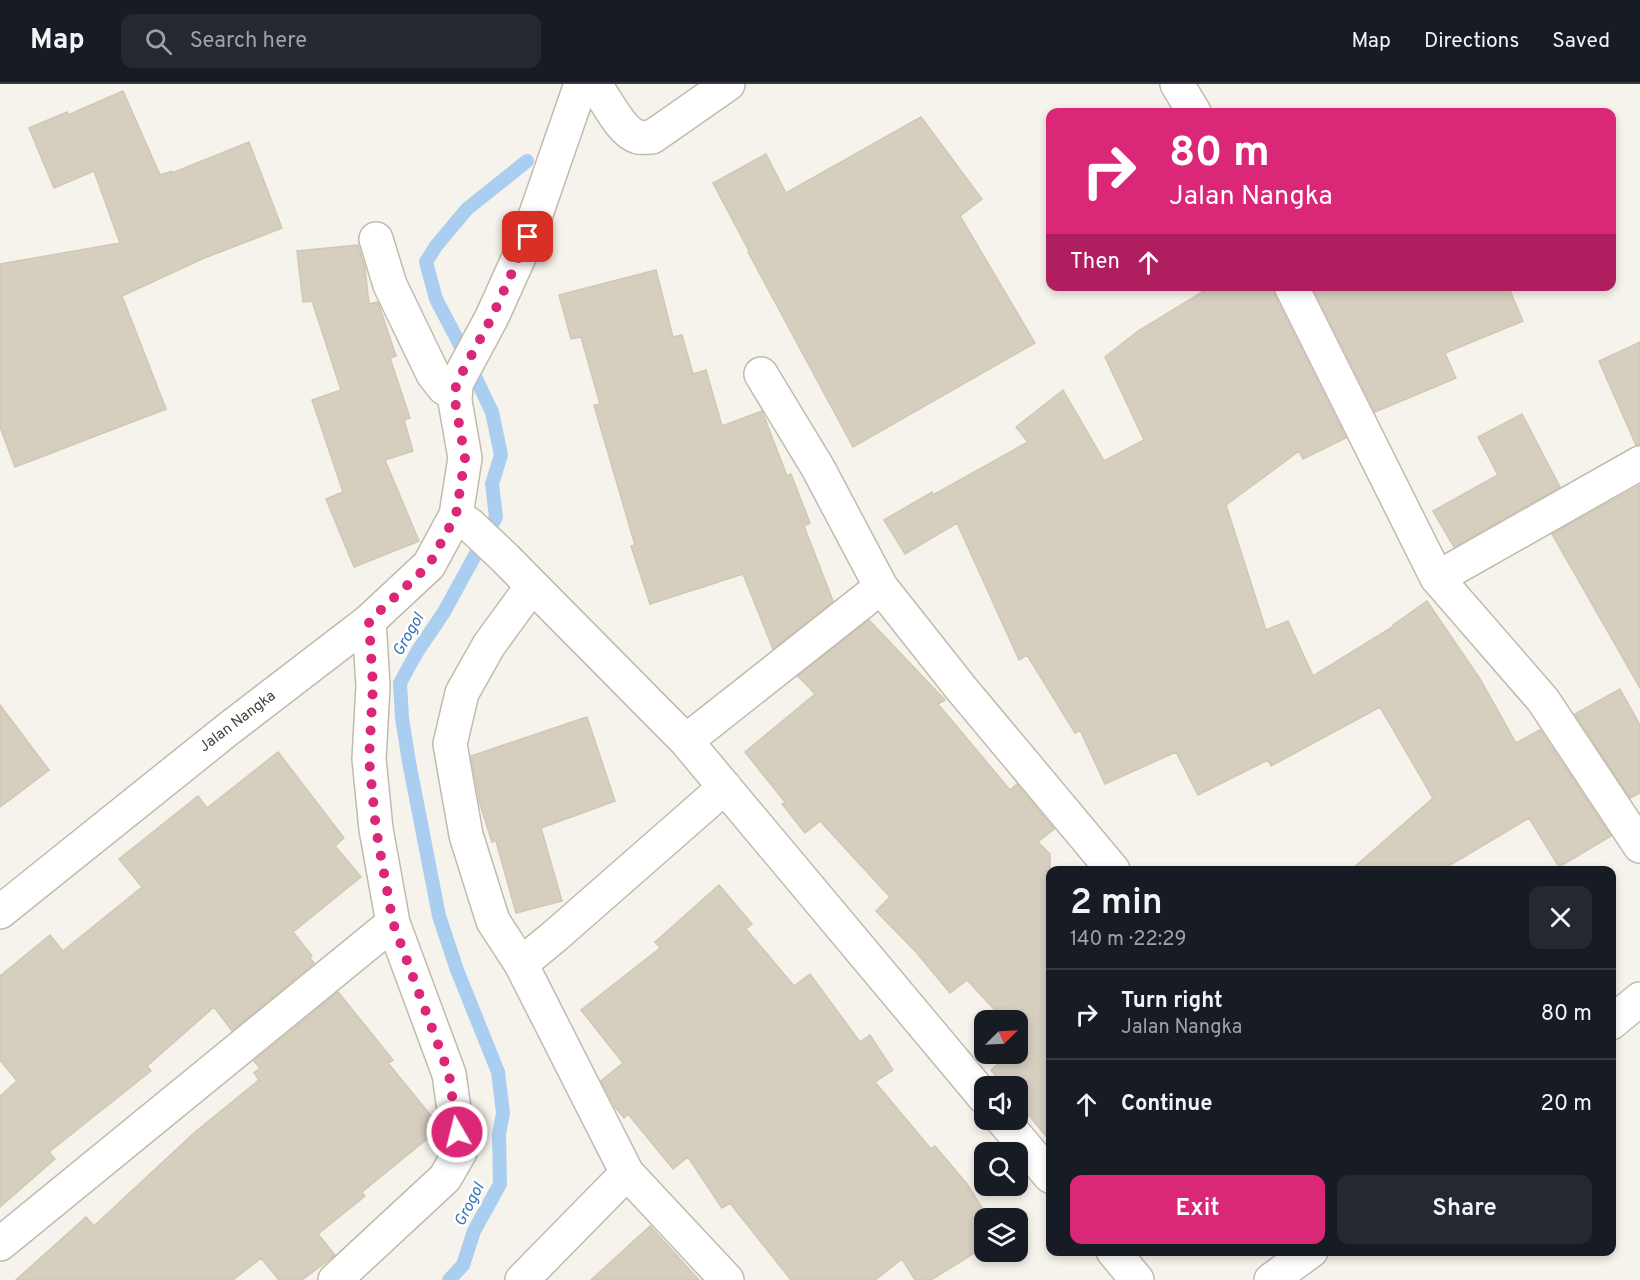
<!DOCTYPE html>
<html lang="en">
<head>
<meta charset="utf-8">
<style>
  body { margin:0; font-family:Overpass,sans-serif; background:#242831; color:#f1f3f6; height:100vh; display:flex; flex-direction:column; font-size:22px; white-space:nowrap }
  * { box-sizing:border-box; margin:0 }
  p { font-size:20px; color:#9ea1a6 }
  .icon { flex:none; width:33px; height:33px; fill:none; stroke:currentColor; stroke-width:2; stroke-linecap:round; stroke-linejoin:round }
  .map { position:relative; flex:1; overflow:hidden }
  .sheet { position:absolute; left:1046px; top:782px; width:570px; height:390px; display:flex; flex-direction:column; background:#171b24; border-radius:12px; box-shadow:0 3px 9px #0003 }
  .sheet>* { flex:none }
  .top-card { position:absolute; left:1046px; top:24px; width:570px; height:183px; border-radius:12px; box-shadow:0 3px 9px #0003; background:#db2777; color:#fff; overflow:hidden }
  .needle { width:39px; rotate:66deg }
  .fabs { position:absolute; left:974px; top:926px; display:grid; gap:12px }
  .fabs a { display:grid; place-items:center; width:54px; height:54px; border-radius:12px; background:#171b24; box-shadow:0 3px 9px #0003; font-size:30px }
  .pin { position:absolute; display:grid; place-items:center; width:51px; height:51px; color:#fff; margin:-26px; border-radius:12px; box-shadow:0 3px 9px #0006 }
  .me { position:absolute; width:66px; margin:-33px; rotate:352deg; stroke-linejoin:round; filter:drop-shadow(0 0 4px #0008) }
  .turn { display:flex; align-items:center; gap:21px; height:126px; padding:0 24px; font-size:27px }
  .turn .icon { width:78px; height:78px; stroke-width:2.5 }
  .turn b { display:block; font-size:42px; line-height:51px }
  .then { display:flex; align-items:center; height:57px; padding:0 24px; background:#0003; gap:12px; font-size:22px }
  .round { display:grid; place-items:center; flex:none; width:63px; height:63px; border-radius:12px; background:#242831 }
  .overview { display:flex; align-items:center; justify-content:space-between; height:102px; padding:0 24px }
  h1 { font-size:36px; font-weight:600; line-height:45px }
  .button { display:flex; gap:12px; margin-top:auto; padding:12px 24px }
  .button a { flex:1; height:69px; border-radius:12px; background:#db2777; color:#fff; font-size:24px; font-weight:600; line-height:69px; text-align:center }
  .button a+a { background:#242831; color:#f1f3f6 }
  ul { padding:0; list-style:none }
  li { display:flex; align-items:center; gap:18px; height:90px; padding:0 24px; border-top:2px solid #363941 }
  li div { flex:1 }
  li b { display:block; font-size:22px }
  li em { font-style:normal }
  header { display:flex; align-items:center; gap:36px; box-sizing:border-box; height:84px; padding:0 30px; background:#171b24; border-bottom:2px solid #363941 }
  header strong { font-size:28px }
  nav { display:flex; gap:33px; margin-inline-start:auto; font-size:21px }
  .search { width:420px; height:54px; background:#242831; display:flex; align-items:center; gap:15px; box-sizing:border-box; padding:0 21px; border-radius:12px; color:#9ea1a6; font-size:22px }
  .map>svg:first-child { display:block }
</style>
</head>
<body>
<header>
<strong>Map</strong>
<div class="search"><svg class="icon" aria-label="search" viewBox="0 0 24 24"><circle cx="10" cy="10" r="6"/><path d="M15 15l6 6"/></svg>Search here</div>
<nav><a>Map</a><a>Directions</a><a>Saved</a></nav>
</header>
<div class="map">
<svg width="1640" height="1196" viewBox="0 0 1640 1196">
  <rect width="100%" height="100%" fill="#f5f3eb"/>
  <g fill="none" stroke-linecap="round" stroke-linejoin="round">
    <path stroke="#aaceef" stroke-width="14" d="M449,1196l14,-15 11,-34 26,-47 -1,-50 4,-21 -5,-41 -41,-102 -18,-54 -30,-154 -7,-44 -2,-35 17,-31 27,-40 52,-95 -4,-33 9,-29 -9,-43 -35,-73 -21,-40 -10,-37 10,-16 31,-37 60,-48"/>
  </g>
  <path fill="#d6cfc0" stroke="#d1c8b4" stroke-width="1.5" d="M123,7l37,84 12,-4v2l77,-31 33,86 -80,31 -80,37 44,113 -151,58 -15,-40v-163l120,-21 -26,-72 -40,17 -25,-60 38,-16 1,3z
    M921,33l61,82 -22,17 75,127 -182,104 -105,-195 1,-1 -36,-68 53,-29 20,39z
    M358,161l7,23 4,36 8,-2 2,3 17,51 -6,2 20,60 -6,2 9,31 -28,9 34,81 -65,26 -28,-68 17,-7 -31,-92 29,-10 -29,-89 -9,1 -6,-51z
    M656,186l17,67 9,-2 11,39 13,-4 16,56 40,-15 25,65 4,-2 19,49 -6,3 29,75 -60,48 -30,-75 -93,30 -19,-58 4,-1 -41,-140 6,-1 -19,-67 -10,2 -12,-44z
    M1212,202h61l1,8 72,144 -43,21 -4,-8 -73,54 40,125 22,-9 25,55 81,-50 -1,-1 34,-24 53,78 36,64 24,-13 71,106 -52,31 -30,-49 -87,52h-91l82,-72 -53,-91 -109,59 -3,-6 -70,35 -22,-43 -71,32 -25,-54 -5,3 -48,-78 -8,5 -62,-137 -52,31 -21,-34 48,-28 1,3 95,-53 -12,-15 47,-37 41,71 40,-21 -39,-83 33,-26z
    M1312,202h196l15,35 -78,32 11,25 -81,34z
    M1640,258v102l-4,1 -37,-84z
    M1522,330l38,73 -106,60 -21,-36 65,-36 -20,-38z
    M1640,401v203l-88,-154z
    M869,536l76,80 -7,4 72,86 7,-6 37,45 -16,13 12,12v287l-33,-40v-15h-13l-13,-16 20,-17h6v-6l7,-5 -7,-7v-15h-13l-37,-40 -17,13 -34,-41 -40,-41 14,-14 -70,-76 -15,12 -23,-29 3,-2 -40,-50 70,-58 -17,-18z
    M1620,605l20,36v68l-10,5 -55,-84z
    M0,621l49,65 -49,37z
    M587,633l28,84 -74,27 21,73 -46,12 -20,-72 -4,1 -12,-38 -9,-48z
    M278,668l66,86 -9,8 26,31 -68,55 19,24 -2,2 4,5 -82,68 -18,-24 -67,59 4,5 -102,81 6,7 -55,48v-111l17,-15 -17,-21v-84l50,-41 13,16 79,-64 -23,-28 79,-63 9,12z
    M719,801l33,39 -6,5 48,57 16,-12 50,68 10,-7 23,35 -18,12 56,67 4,-3 32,38 17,27v36l-53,33h-16l-13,-21 -27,21h-84l-61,-77 -8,5 -34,-51 -15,12 -45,-55 -4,4 -9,-11 -14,-26 22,-18 -42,-53 79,-62 -5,-6z
    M338,908l55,68 -5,3 49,60 1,7 -76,62 3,4 -47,38 17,21 -33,25h-23l-18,-22 -28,22h-217l70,-63 8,9 101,-94 64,-52 -5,-7 6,-5 -6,-7z
    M650,1142l49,54h-108z"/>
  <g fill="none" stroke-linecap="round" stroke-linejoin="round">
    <g stroke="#c0bbad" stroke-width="36">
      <path id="street" d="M594,0c12,14 26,48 44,53 3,1 10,0 14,0l76,-53
        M1177,0l17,28
        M376,155l14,46 43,89 11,14 11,6
        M1291,202l146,292 106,122 97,146
        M761,290l57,94 63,119 79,100 153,183
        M456,431l14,10 35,33 181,183 298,356
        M1437,494l203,-115
        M686,657l195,-154
        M725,703l-170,149 -34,28 106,209 100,107
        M0,828l227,-182 142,-109 60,-56 27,-50 9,-57 -10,-57 1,-17 36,-67 36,-80 53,-153
        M521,880l-28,-43 -27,-86 -16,-91 12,-51 27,-48 43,-59
        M1611,939l29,-24
        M1002,1035l48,57
        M0,1160l393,-321
        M1113,1167l24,29
        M335,1196l110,-102 15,-26 -11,-78 -56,-151 -17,-94 -7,-70 4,-73 -4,-65
        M522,1196l105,-107
        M1271,1196l40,-29"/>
    </g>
    <use href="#street" stroke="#fff" stroke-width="33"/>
  </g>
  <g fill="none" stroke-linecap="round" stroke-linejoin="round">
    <path stroke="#db2777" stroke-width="10" stroke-dasharray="0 18" d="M457,1048l-8,-58 -56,-151 -17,-94 -7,-70 4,-73 -4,-65 60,-56 27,-50 9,-57 -10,-57 1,-17 36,-67 36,-80"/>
  </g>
  <g text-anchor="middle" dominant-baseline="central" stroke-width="5" stroke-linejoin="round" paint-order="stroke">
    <g font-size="15" fill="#494439" stroke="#fff">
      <text transform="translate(238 638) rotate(-37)">Jalan Nangka</text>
    </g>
    <g font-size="16" font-style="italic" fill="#3474b3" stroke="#fff">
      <text transform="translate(409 551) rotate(-60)">Grogol</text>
      <text transform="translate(470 1121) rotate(-63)">Grogol</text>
    </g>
  </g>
</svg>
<div class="fabs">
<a><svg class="needle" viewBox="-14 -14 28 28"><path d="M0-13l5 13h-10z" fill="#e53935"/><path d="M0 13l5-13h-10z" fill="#9ea1a6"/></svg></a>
<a><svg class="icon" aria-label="sound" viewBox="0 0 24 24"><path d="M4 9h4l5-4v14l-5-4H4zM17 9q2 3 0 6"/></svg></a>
<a><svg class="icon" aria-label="search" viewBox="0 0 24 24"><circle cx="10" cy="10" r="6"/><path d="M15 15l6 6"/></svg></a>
<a><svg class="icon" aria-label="layers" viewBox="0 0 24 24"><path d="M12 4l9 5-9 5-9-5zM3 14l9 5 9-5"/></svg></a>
</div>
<div class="pin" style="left:528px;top:153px;background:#d93025"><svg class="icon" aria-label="arrive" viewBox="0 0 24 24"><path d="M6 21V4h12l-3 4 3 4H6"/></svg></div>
<svg class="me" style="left:457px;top:1048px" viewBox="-20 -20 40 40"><circle r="17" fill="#db2777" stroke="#fff" stroke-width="3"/><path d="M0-11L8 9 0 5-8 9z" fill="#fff"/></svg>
<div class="top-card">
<div class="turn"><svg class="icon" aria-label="right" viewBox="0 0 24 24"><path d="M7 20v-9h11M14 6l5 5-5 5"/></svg><div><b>80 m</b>Jalan Nangka</div></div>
<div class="then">Then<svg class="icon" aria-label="ahead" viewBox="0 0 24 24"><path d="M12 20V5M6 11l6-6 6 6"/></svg></div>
</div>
<section class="sheet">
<div class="overview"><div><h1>2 min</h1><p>140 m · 22:29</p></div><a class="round"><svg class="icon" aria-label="close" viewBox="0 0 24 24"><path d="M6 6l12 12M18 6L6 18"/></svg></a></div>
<ul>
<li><svg class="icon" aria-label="right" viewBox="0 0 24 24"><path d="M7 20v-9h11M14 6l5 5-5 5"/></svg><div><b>Turn right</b><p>Jalan Nangka</p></div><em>80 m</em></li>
<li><svg class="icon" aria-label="ahead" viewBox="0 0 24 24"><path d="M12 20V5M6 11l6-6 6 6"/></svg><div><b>Continue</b></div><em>20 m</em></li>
</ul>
<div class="button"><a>Exit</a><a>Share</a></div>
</section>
</div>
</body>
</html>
